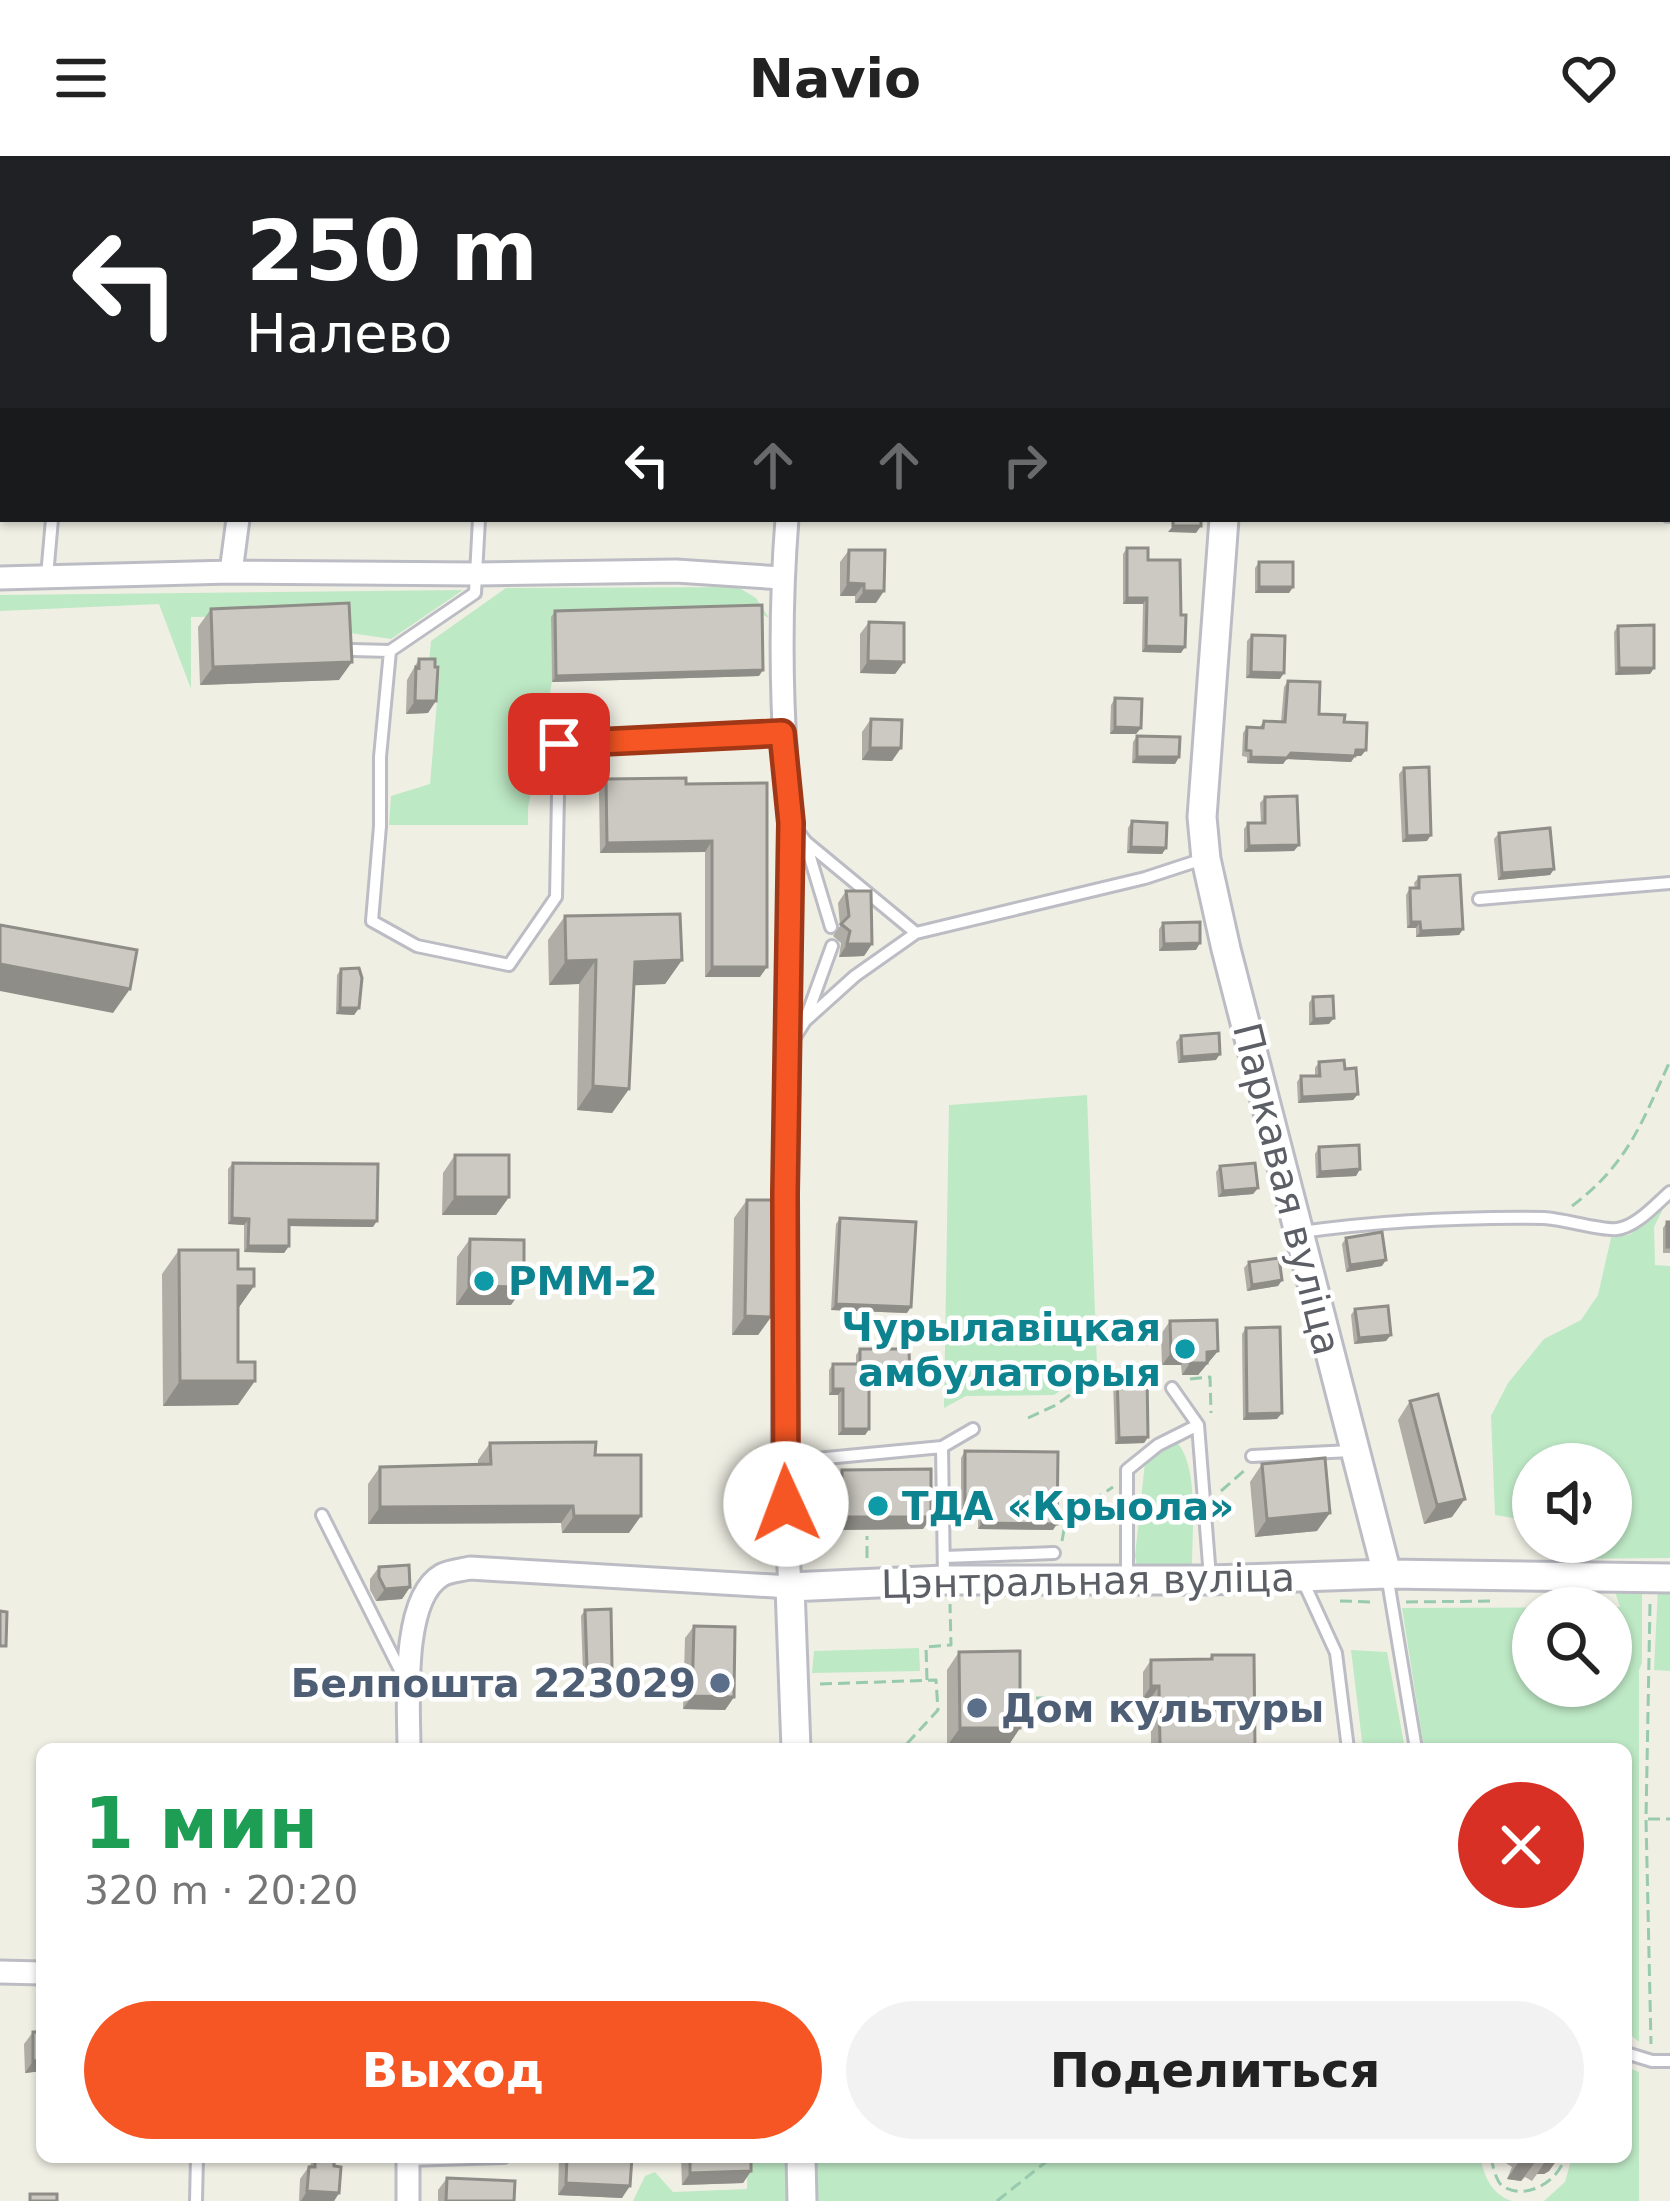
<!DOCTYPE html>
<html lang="ru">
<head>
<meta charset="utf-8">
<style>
  body { margin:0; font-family:"DejaVu Sans",sans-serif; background:#f2f2f2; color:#222; height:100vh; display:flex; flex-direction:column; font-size:45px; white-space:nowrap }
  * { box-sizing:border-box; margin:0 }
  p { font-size:39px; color:#767676 }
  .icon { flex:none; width:66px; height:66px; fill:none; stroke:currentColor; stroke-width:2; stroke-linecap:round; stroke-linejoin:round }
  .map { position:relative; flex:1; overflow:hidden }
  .details { position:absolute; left:36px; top:1587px; width:1596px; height:420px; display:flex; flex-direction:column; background:#fff; border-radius:18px; box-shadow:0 3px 9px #0004 }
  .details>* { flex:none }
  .top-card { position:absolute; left:0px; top:0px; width:1671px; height:366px; box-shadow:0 3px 9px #0004; background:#202124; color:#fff; overflow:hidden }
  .controls { position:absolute; left:1512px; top:1287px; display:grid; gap:24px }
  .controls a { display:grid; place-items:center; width:120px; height:120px; border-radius:50%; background:#fff; box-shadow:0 3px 9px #0004; font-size:60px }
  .pin { position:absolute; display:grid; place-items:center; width:102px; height:102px; color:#fff; margin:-51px; border-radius:24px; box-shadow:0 6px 18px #0006 }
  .me { position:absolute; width:132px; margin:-66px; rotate:358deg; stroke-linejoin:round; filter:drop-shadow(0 0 9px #0008) }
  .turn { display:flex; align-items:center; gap:42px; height:252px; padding:0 48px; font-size:54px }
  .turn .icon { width:156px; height:156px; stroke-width:2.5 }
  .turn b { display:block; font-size:84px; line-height:102px }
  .lanes { display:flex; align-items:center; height:114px; padding:0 48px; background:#0003; justify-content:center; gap:60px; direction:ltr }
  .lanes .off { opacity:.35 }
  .round { display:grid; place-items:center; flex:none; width:126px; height:126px; border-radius:63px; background:#f2f2f2 }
  .head { display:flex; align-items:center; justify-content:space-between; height:204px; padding:0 48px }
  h1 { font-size:72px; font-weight:700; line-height:90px; color:#1e9e55 }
  .button { display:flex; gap:24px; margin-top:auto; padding:24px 48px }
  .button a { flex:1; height:138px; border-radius:72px; background:#f65623; color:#fff; font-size:48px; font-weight:700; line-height:138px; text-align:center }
  .button a+a { background:#f2f2f2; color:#222 }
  header { display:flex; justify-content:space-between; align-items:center; height:156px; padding:0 48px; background:#fff; font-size:54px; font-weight:700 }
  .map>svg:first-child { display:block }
</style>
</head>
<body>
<header><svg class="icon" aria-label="menu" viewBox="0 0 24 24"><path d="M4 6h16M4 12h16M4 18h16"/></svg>Navio<svg class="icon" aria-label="heart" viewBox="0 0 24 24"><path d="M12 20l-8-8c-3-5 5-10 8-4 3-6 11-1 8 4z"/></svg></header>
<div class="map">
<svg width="1670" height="2045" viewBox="0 0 1670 2045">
  <rect width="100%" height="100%" fill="#f0efe4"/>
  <path fill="#bee9c5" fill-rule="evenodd" d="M738,431l18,11 13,20 -12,-7 -206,6 1,65 -24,126v17h-139l2,-29 39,-12 10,-118 -11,-4 2,-21 75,-53z
    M463,434l-72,49 -41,-6 -7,-18 -152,2v72l-32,-85 -159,7v-16z
    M1087,939l10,271 -43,29 -88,1 -22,12 5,-303z
    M1668,1043l-14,28 1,38 15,1v292l-106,1 -6,-17h53v-78h-78v57l-38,-6 -4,-99 17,-33 36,-44 37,-19 17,-25 13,-57 20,-4z
    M1173,1287l5,1c21,24 14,90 14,122h-55l-2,-10 10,-94z
    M1658,1431h12v84l-16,-1z
    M1614,1433l28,1v73l-3,7v372l-13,-11v-282h-202l-22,-141 218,-1zM1533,1452h78v78h-78z
    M919,1492l1,23 -108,2 2,-22z
    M1351,1494l36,2 18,97h-42z
    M1626,1911l13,5v129h-95l21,-19 7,-25h54z
    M747,2001h40v44h-154l12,-25 10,-4 18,20 74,-3z
    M817,2001h663c4,19 12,38 32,44h-695z"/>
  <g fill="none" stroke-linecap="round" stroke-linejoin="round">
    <g stroke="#bcbdc4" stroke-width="16">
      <path id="service" d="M100,3v-3
        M540,3v-3
        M1668,360h2
        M479,363l-4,74 -85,58 -10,106v69l-8,95 45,25 92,19 47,-68 3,-153 223,-11
        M47,420l5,-57
        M352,494l38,1
        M793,669l13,17 110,91
        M806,688l25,83
        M1479,743l191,-16
        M806,862l26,-72
        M793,884l12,-19 50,-45 61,-43 229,-55 58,-19
        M1302,1076c80,-11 161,-15 242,-14 20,1 58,13 73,11 19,-2 39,-25 53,-37
        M1172,1232l26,37 12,152
        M942,1291l31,-18
        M1252,1300l99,-5
        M784,1306l158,-15 2,130
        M322,1359l82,163
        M944,1401l110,-4
        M1387,1419l29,174
        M1127,1424v-110l31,-25 40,-20
        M1303,1425l33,72 12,96
        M1626,1897l26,8h18
        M408,2004l96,-3
        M196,2045l1,-44"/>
    </g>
    <g stroke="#bcbdc4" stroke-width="27">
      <path id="minor" d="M282,3l1,-3
        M796,3v-3
        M231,416l7,-53
        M0,422l231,-6 246,2 199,-3 106,7
        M409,1593c0,-42 -9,-150 33,-174 7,-4 20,-5 28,-7l320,19 -7,-125 8,-639c-10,-102 -12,-203 -4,-304
        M0,1816l42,1
        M408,2001v44"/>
    </g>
    <g stroke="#bcbdc4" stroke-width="33">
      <path id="tertiary" d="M1249,3l1,-3
        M1224,363l-22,298 4,42 20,90 161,625
        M796,1593l-6,-162 154,-7h266l177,-6 283,4
        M801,2001l1,44"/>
    </g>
    <path stroke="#97caae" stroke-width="3" stroke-dasharray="12 6" stroke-linecap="butt" d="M1572,1050c56,-42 70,-84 98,-145
      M1190,1223l20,-2 1,36
      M1028,1262l28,-13 41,-30 20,-6 26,-2
      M1221,1335l24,-21
      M1062,1385l4,-23 47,-31
      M867,1402v-22
      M1340,1445l33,1
      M1406,1446l87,-1
      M1650,1448l-4,215 5,225
      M927,1524l-1,-33 25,-2 -1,-41
      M820,1528l116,-4 2,30 -36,39
      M1018,1542h34
      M1648,1663h22
      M1491,2001c2,9 4,22 11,29 24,15 56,-4 63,-29
      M997,2045l55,-44"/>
    <use href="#service" stroke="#fff" stroke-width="10"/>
    <use href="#minor" stroke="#fff" stroke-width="21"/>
    <use href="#tertiary" stroke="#fff" stroke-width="27"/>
  </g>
  <path fill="#afada6" d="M1127,392l21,12 33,55v38l-39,-1 1,-48h-20v-50z
    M849,394l27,53h-21v-7h-15v-34z
    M1259,406l34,25 -4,6h-34v-25z
    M211,453l128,71 -139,5 -2,-58z
    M555,455l204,65 -207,6 -1,-65z
    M869,466l35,40 -9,12 -35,-1v-39z
    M1618,470l36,42 -4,6 -35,1 -1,-43z
    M1252,479l28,44 -34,-1 1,-37z
    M419,503l9,54 -22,1 1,-34z
    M1288,525l31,33 25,8 22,28 -5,6h-6l-4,6 -64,-3 -4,5 -36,-1v-6l-5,-1 1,-23 4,-6 12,1 5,-7 17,1 3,-35z
    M1115,542l26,30 -5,6h-26l1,-29z
    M871,563l21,42 -30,-1v-28z
    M1137,580l42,21 -4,7 -43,-1 1,-21z
    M1404,612l23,73 -25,1 -3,-68z
    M606,623l80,5 81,-1 -7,194h-55v-125l-105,1 -1,-63z
    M1265,641l29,54 -50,1v-23l4,-6h13l-1,-20z
    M1132,665l34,27 -4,6 -35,-1 1,-25z
    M1499,677l55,36 -4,6 -52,5 -4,-41z
    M1419,721l44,52 -4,6 -43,2v-9h-9l-1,-33 4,-7h5l-1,-5z
    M846,735l26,53 -8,12 -25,1 2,-14 -8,-7 7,-10 -2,-23z
    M565,760l117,44 -17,24 -31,1 -5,104 -17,24 -35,-3 2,-126 -30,1 -1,-45z
    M1163,767l33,27 -37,1v-22z
    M341,813l18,39 -5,7 -18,-1 1,-39z
    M1313,841l16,27 -20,1v-22z
    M1181,880l35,24 -38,3 -2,-21z
    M1319,906l39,32 -5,6 -55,3 -1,-21 4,-6h14v-8z
    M1319,991l41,22 -4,7 -40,2 -1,-24z
    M455,999l54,42 -13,18h-54l1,-42z
    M233,1007l140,64 -84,-1v20l-5,7 -40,-1v-27l-16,-1v-55z
    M1220,1010l38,22 -5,6 -35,3 -2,-25z
    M747,1044l24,117 -13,18h-26l2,-117z
    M840,1062l67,95 -76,-3 5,-86z
    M1667,1066h3v31h-7v-25z
    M1346,1082l36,28 -36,6 -4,-28z
    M470,1083l41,66h-55l1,-48z
    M179,1094l59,19 16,17 -16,22v97l-75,1 -1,-132z
    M1249,1106l33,18 -4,6 -31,5 -3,-23z
    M1355,1153l31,32 -32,3 -3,-29z
    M1170,1165l48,30 -20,24h-16l-1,-10h-19l-1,-31z
    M1246,1172l31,91 -34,1 -1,-86z
    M860,1193l50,31 -5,6h-36v43l-4,6h-27v-40h-9v-25l4,-6h23v-9z
    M1117,1219l31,62 -4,6 -29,1 -2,-63z
    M1410,1245l42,116 -28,7 -26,-104z
    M490,1287l105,12 34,78h-67l-1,-10 -193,1v-40l12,-17 98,-2v-5z
    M965,1295l88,79 -75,-1v-14h-17v-57z
    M1262,1308l55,67 -62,6 -5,-55z
    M842,1314l89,47 -8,12 -90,1v-48z
    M379,1411l31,20 -8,12 -26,2 -6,-11v-11z
    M585,1454l23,63 -25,1 -2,-58z
    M694,1470l40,71 -9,13 -42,-1 2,-71z
    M959,1496l61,76 -12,18h-61v-76z
    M1212,1499l43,94h-104v-51h-8v-26l8,-12 58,-1z
    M33,1876l9,39 -17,2 -1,-29z
    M559,2001h73l-10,41 -64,-3z
    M681,2001h70v14l-8,12 -61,2z
    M1511,2001h48l-10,14 -5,3h-7l-5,7 -7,-4 -4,4 -14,-2 5,-12 -6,-4z
    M315,2002l19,8 5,27 -5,8h-35l1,-22z
    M447,2022l67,23h-76v-11z"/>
  <path fill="#8e8d87" d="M1173,370h28l-5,7 -28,-1z
    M848,427l16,1 -9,12h-15z
    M1259,431h34l-4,6h-34z
    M864,435h20l-8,12h-21z
    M1127,442h20l-4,6h-20z
    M1146,490l39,1 -4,6 -39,-1z
    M868,505l36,1 -9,12 -35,-1z
    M352,506l-13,18 -139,5 13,-18z
    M1619,512h35l-4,6 -35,1z
    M763,514l-4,6 -207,6 4,-6z
    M1251,516l33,1 -4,6 -34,-1z
    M415,545h21l-8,12 -22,1z
    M1115,571l26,1 -5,6h-26z
    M870,592h31l-9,13 -30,-1z
    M1366,594l-5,6h-6l-4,6 -64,-3 4,-6z
    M1137,601h42l-4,7 -43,-1z
    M1251,601l36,1 -4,6 -36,-1z
    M1431,679l-4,6 -25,1 5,-6z
    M712,685l-7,11 -105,1 7,-10z
    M1299,689l-5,6 -50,1 5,-6z
    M1131,691l35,1 -4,6 -35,-1z
    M1554,713l-4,6 -52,5 4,-7z
    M1411,766h9l-4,6h-9z
    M1463,773l-4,6 -43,2 5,-6z
    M1200,787l-4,7 -37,1 5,-7z
    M847,788h25l-8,12 -25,1z
    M596,804l-17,24 -30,1 17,-24z
    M682,804l-17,24 -47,2 17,-24z
    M0,808l130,25 -17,24 -113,-22z
    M712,811h55l-7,10h-55z
    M340,852h19l-5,7 -18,-1z
    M1334,862l-5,6 -20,1 5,-6z
    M1220,898l-4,6 -38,3 4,-6z
    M593,930l36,3 -17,24 -35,-3z
    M1358,938l-5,6 -55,3 4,-6z
    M1360,1013l-4,7 -40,2 4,-6z
    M1258,1032l-5,6 -35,3 5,-6z
    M455,1041h54l-13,18h-54z
    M232,1062l17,1 -5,6 -16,-1z
    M289,1064l88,1 -4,6 -88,-1z
    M248,1090h41l-5,7 -40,-1z
    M1386,1104l-4,6 -36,6 4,-7z
    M1282,1124l-4,6 -31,5 5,-6z
    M238,1130h16l-17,24z
    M469,1130l55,1 -13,18h-55z
    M836,1148l75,3 -4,6 -76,-3z
    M745,1160l26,1 -13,18h-26z
    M1391,1179l-5,6 -32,3 5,-6z
    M1218,1195l-20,24h-16l8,-12 17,-11z
    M1190,1196l-9,13h-19l9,-12z
    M869,1224h41l-5,6h-41z
    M180,1225h75l-17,24 -75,1z
    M833,1233h10l-5,6h-9z
    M1282,1257l-5,6 -34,1 4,-6z
    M843,1273h26l-4,6h-27z
    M1148,1281l-4,6 -29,1 4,-6z
    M1465,1343l-13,18 -28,7 13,-19z
    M573,1350l-12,17 -193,1 12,-17z
    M965,1352l18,1 -5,6h-17z
    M1330,1357l-13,18 -62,6 12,-18z
    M574,1360h67l-12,17h-67z
    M842,1361h89l-8,12 -90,1z
    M982,1367l75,1 -4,6 -75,-1z
    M410,1431l-8,12 -26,2 9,-12z
    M612,1511l-4,6 -25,1 4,-6z
    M1151,1530h8l-8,12h-8z
    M692,1540l42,1 -9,13 -42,-1z
    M960,1572h60l-12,18h-61z
    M1160,1590h63l-2,3h-63z
    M42,1904v11l-17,2 8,-12z
    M1522,2001h17l-18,24 -14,-2z
    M1548,2001h11l-10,14 -5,3h-7z
    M751,2015l-8,12 -61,2 8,-12z
    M566,2027l64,3 -8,12 -64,-3z
    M307,2035l32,2 -5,8h-33z"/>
  <path fill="#cbc9c1" stroke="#8e8d87" stroke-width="3" d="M0,0h20l-1,3h-16v41l-3,-1z
    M393,0h35v3h-35z
    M1668,273l2,1v49h-2z
    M1173,363h28v7h-28z
    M1127,392h21v12h32l1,55h5l-1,32 -39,-1 1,-48h-20z
    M849,394h36l-1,41h-20v-7l-16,-1z
    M1259,406h34v25h-34z
    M349,447l3,59 -139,5 -2,-58z
    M762,449l1,65 -207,6 -1,-65z
    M869,466l35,1v39l-36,-1z
    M1654,469v43h-35l-1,-42z
    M1252,479l33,1 -1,37 -33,-1z
    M419,503h16v8h3l-2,34h-21l1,-34 3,1z
    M1288,525l32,1 -1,32 26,1 -1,7 23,1 -1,27h-10l-1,6 -64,-3 -4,5 -36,-1v-6l-5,-1 1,-23 16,1 1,-7 21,1z
    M1115,542l27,1 -1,29 -26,-1z
    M871,563l31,1 -1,28h-31z
    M1137,580l43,1 -1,20h-42z
    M1429,611l2,68 -24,1 -3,-68z
    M686,622v6l81,-1v184h-55v-126l-105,2 -1,-64z
    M1297,640l2,49 -50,1 -1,-23h17v-26z
    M1132,665l35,2 -1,25 -35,-1z
    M1550,672l4,41 -52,4 -3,-40z
    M1460,719l3,54 -42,2 -1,-9h-9l-1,-34h9v-11z
    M846,735h25l1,53h-25l3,-13 -9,-7 8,-8z
    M680,758l2,46 -47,2 -6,127 -36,-3 3,-126 -30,1 -1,-45z
    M1200,766v21l-36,1 -1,-21z
    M0,769l137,25 -7,39 -130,-25z
    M359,812l3,10 -3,30h-19l1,-39z
    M1333,840l1,22 -20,1 -1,-22z
    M1219,877l1,21 -38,3 -1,-21z
    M1344,904l1,9 11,-1 2,26 -56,3 -1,-21h19l-1,-14z
    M1359,989l1,24 -40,3 -1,-25z
    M455,999h54v42h-54z
    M233,1007l145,1 -1,57 -88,-1v26h-41l1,-27 -17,-1z
    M1255,1007l3,25 -35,3 -3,-25z
    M747,1044h25l-1,117 -26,-1z
    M840,1062l76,4 -5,85 -75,-3z
    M1667,1066h3v25h-3z
    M1382,1076l4,28 -36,5 -4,-27z
    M470,1083l54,1v47l-55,-1z
    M179,1094h59v19h16v17h-16v76h17v19h-75z
    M1279,1102l3,22 -30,5 -3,-23z
    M1388,1150l3,29 -32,3 -4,-29z
    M1217,1164l1,31 -11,1v11h-17v-11l-19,1 -1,-32z
    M1280,1171l2,86 -35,1 -1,-86z
    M860,1193h49l1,31h-41v49h-26v-40h-10v-25h27z
    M1147,1218l1,63 -29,1 -2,-63z
    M1438,1238l27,105 -28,6 -27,-104z
    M596,1286l-1,13h46v61h-67l-1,-10 -193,1v-40l111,-3 -1,-21z
    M965,1295l93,1 -1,72 -75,-1 1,-14 -18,-1z
    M1325,1302l5,55 -63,6 -5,-55z
    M931,1313v48h-89v-47z
    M409,1409l1,22 -25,2 -6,-12v-10z
    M611,1453l1,58 -25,1 -2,-58z
    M0,1455l7,1 -1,34h-6z
    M694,1470l41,1 -1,70 -42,-1z
    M1020,1495v77h-60l-1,-76z
    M1212,1499h42l1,94h-32v-3h-63l-1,-60h-8v-26l61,-1z
    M33,1876h9v28l-9,1z
    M567,2001h65l-2,29 -64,-3z
    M690,2001h61v14l-61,2z
    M315,2002l19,1v7l7,1 -2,26 -32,-2 2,-24h6z
    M447,2022l68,3 -1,20h-68z
    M30,2038h27v7h-27z"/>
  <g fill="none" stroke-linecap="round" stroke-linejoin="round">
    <g stroke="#a03817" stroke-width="30">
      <path id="route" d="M559,588l223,-11 9,90 -6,370 1,311"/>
    </g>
    <use href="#route" stroke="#f65623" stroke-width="21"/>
  </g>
  <g fill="#0f9aa8" stroke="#fff" stroke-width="4.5">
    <circle cx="484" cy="1125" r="12"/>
    <circle cx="1185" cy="1193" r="12"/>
    <circle cx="878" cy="1350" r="12"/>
  </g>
  <g fill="#5c6f8a" stroke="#fff" stroke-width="4.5">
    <circle cx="720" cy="1527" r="12"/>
    <circle cx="977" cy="1552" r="12"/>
  </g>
  <g text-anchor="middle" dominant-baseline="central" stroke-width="9" stroke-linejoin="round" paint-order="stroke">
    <g font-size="39" fill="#5c5f66" stroke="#fff">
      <text transform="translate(1287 1033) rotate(76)">Паркавая вуліца</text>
      <text transform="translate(1088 1425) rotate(-1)">Цэнтральная вуліца</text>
    </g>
    <g font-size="39" font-weight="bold" fill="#0d838f" stroke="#fff" text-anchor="start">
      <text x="508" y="1125">РММ-2</text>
      <text x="1161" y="1171" text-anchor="end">Чурылавіцкая<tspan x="1161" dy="45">амбулаторыя</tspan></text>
      <text x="902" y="1350">ТДА «Крыола»</text>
    </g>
    <g font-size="39" font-weight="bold" fill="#4e5e75" stroke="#fff" text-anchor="end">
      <text x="696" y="1527">Белпошта 223029</text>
      <text x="1001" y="1552" text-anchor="start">Дом культуры</text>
    </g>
  </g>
</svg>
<div class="controls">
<a><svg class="icon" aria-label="sound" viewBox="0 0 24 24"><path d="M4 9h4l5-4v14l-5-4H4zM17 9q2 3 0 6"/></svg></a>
<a><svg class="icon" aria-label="search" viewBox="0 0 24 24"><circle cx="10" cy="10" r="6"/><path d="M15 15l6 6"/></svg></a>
</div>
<div class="pin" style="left:559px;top:588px;background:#d93025"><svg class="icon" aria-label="arrive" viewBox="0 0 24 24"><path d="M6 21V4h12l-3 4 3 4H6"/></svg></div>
<svg class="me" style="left:786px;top:1348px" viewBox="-20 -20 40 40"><circle r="19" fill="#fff"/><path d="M0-13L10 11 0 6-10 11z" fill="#f65623"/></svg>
<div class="top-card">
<div class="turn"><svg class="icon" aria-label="left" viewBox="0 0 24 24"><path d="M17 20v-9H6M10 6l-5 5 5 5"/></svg><div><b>250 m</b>Налево</div></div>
<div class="lanes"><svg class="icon" aria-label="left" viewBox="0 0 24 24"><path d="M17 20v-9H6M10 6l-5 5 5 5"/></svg><svg class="icon off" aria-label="ahead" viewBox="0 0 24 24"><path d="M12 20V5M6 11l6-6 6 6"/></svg><svg class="icon off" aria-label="ahead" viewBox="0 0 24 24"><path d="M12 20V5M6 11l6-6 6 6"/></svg><svg class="icon off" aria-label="right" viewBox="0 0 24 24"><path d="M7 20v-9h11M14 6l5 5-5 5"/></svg></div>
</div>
<section class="details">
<div class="head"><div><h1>1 мин</h1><p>320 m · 20:20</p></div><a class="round" style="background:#d93025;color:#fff"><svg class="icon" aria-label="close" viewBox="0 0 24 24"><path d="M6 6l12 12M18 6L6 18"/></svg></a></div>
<div class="button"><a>Выход</a><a>Поделиться</a></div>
</section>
</div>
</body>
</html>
